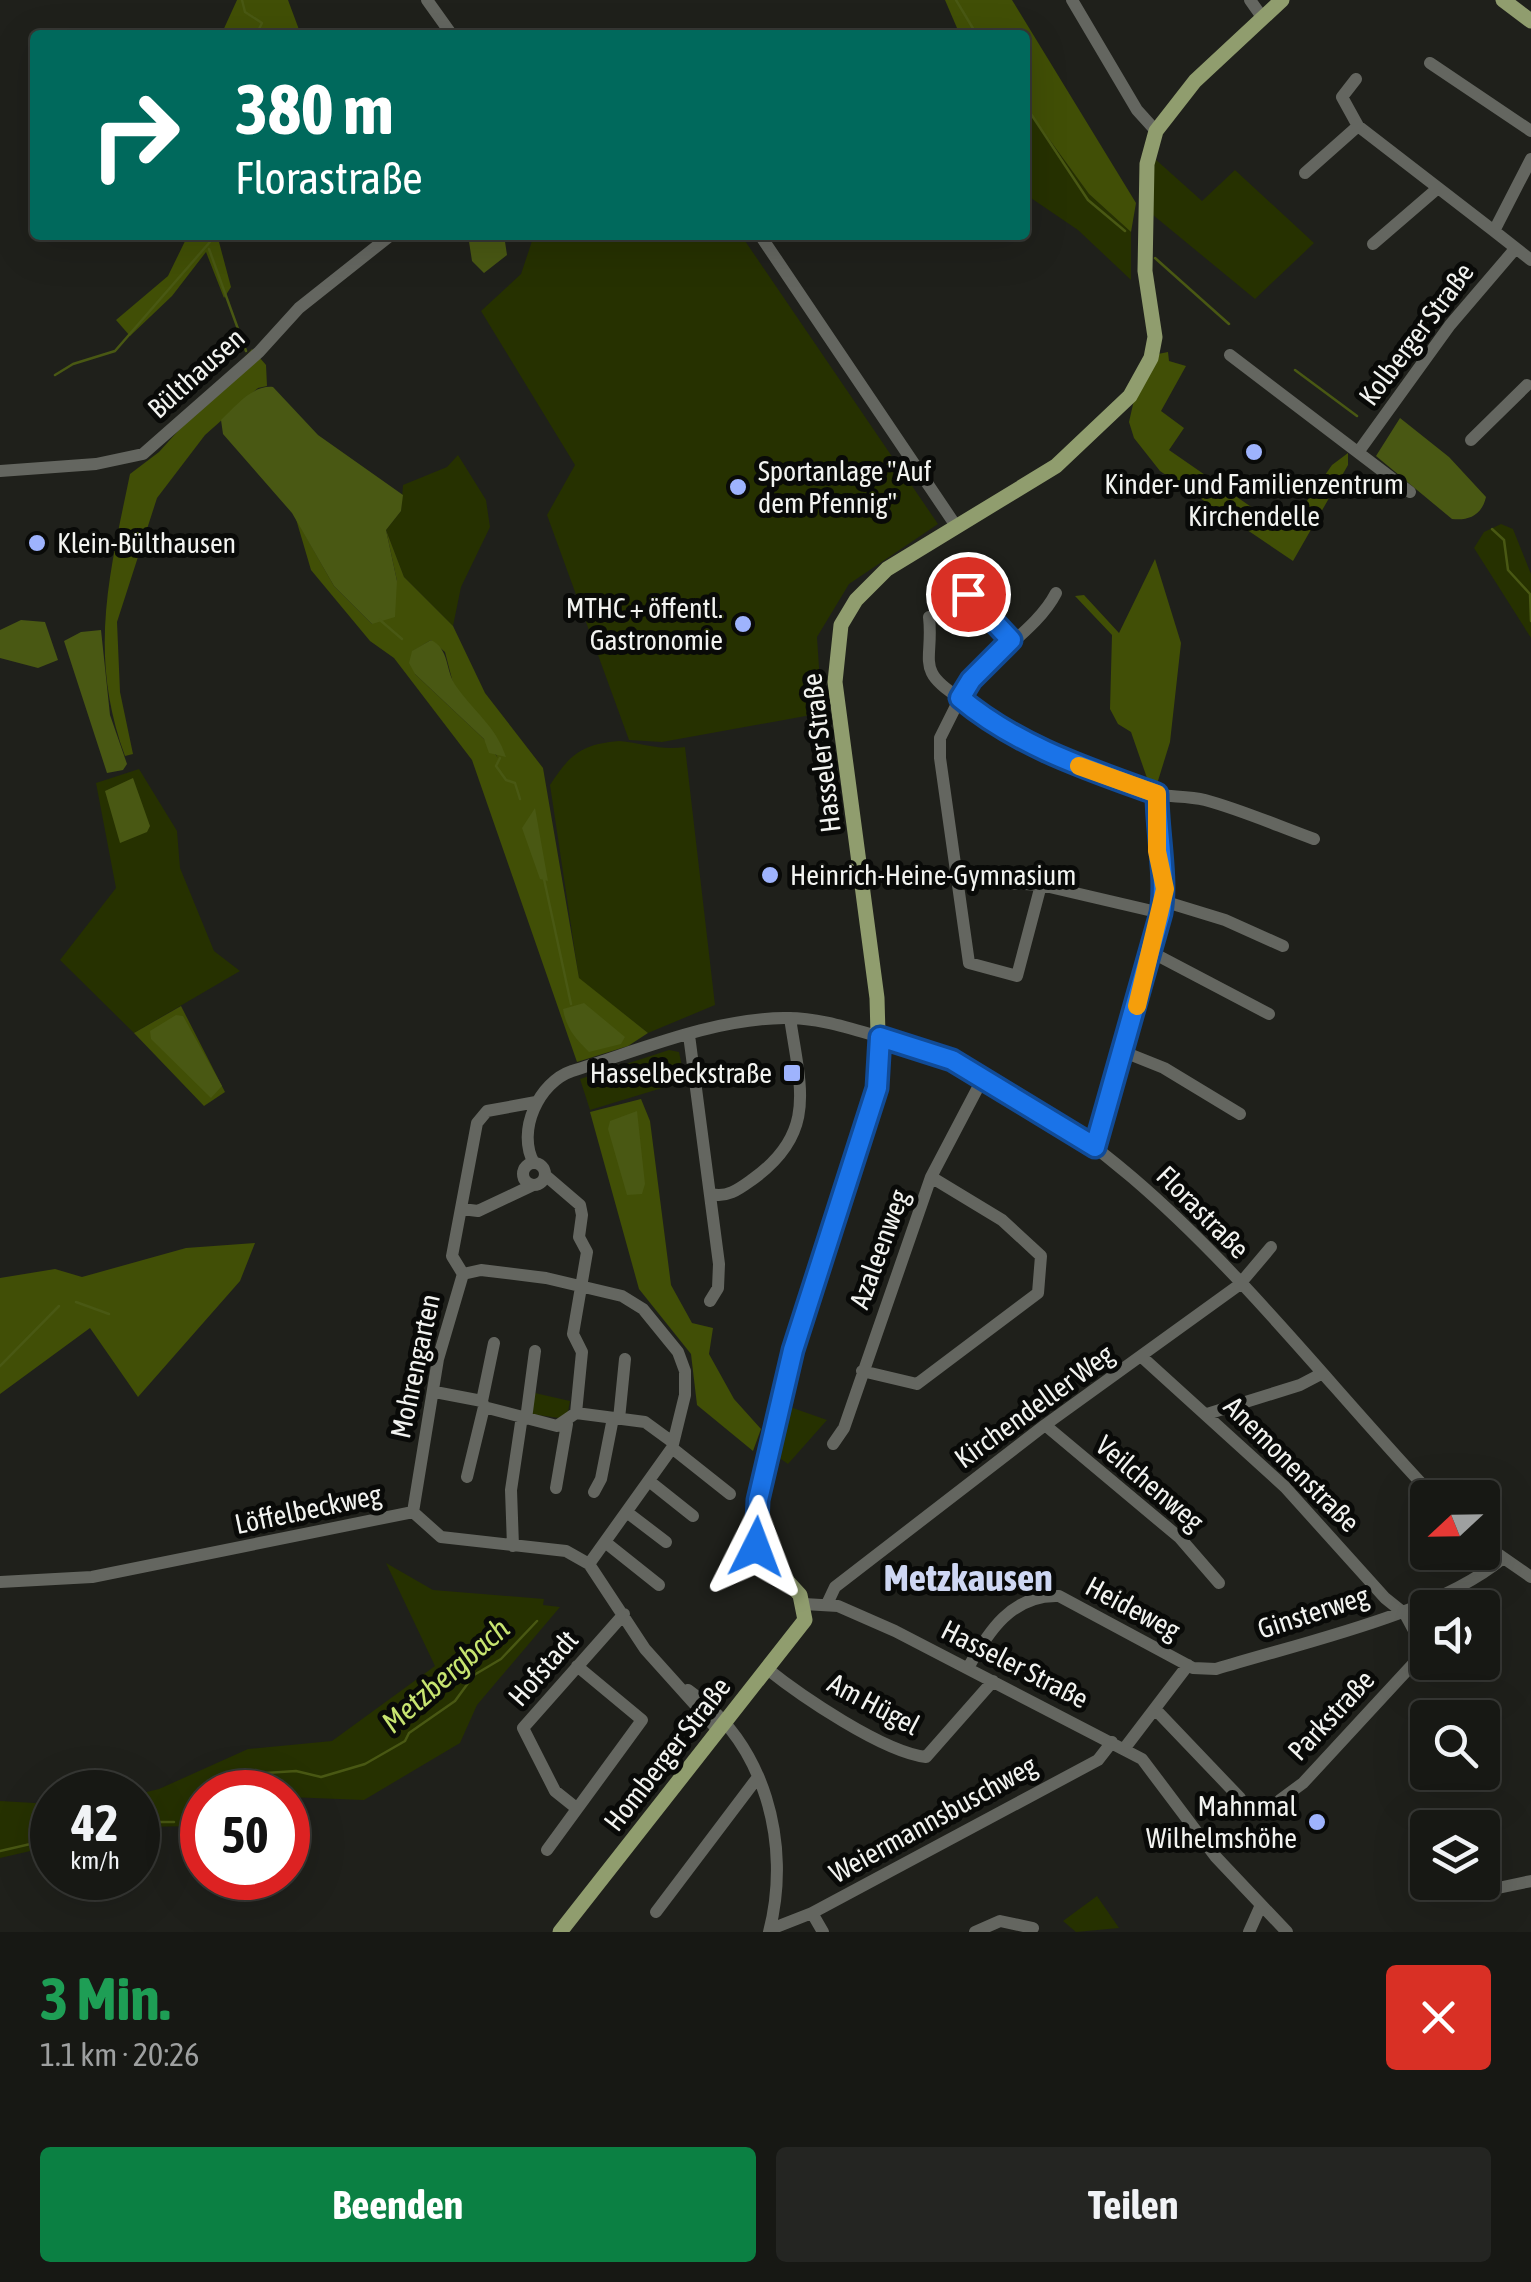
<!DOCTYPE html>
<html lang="de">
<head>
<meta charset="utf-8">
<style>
  body { margin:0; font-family:"Asap Condensed",sans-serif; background:#242522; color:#f1f3f6; height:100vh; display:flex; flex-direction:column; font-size:38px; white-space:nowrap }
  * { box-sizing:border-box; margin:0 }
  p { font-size:32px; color:#9ea0a0 }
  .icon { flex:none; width:55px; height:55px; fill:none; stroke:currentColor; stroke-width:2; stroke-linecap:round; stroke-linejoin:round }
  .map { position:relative; height:1932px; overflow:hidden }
  .side { display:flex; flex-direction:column; background:#171814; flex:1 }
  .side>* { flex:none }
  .banner { position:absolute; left:30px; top:30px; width:1000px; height:210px; border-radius:10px; box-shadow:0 10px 40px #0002,0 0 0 2px #363734; background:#00695c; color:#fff; overflow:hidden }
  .needle { width:65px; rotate:248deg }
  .controls { position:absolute; left:1410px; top:1480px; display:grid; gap:20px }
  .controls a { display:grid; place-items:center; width:90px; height:90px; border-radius:10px; background:#171814; box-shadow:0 10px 40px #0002,0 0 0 2px #363734; font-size:50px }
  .speed { position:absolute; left:30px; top:1770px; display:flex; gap:20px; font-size:50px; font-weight:700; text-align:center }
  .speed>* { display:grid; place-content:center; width:130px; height:130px; border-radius:50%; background:#171814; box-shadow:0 10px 40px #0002,0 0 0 2px #363734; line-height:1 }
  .speed small { font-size:25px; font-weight:400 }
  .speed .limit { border:15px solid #d22; background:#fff; color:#111 }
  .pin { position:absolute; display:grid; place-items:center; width:85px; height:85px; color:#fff; margin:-42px; border:5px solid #fff; border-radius:50%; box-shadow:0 2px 10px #0007 }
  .me { position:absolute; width:110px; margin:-55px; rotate:3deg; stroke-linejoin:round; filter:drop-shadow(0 0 8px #0008) }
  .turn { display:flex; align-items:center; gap:35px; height:210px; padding:0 40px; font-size:45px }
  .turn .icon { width:130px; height:130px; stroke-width:2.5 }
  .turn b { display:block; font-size:70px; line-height:85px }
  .round { display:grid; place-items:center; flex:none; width:105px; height:105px; border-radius:10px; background:#242522 }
  .summary { display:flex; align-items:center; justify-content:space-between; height:170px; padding:0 40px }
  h1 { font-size:60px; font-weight:700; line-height:75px; color:#1e9e55 }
  .primary-button { display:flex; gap:20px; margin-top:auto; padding:20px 40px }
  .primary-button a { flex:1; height:115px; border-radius:10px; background:#0b8043; color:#fff; font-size:40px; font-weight:700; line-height:115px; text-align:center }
  .primary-button a+a { background:#242522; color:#f1f3f6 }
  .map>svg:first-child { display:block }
</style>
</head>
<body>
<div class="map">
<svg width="1531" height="1932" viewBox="0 0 1531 1932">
  <rect width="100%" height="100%" fill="#1f201b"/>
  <path fill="#263100" d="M1025,106l64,88 42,38v48l-53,-50 -53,-36z
    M1154,158l48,43 33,-31 79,73 -59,56 -102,-84z
    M534,235h207l197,289 -89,60 -32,53 5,76 -160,29 -33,-2 -82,-225 28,-50 -94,-154 40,-37z
    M458,455l28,45 4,27 -29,60 -8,39 -49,-49 -18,-47 15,-19 2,-26 44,-18z
    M1501,524l12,5 18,45v64l-57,-90 10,-16z
    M619,741c24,2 42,10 66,6l30,258 -67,28 -69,-54 -29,-194c20,-31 32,-41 69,-44z
    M139,769l38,62 3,37 34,83 26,20 -106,62 -74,-73 56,-72 -20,-105z
    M669,1050l10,2 6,29 -95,29 -10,-31z
    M535,1393l35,8 -2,11 -9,6 -28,-4z
    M790,1407l37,13 -39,44 -10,-7z
    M386,1563l47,27 111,9 -1,6 17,2 -83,98 -17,38 -96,57 -76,-3v-5h-86v34l-64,1v-33l21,-5 89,-40 84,-8 103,-75z
    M0,1801l52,3v42l-52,12z
    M1097,1896l22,32 -43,4 -13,-11z"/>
  <path fill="#414f06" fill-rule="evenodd" d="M237,0h51l13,35h-80z
    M945,0h67l124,203 -5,29 -42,-38 -64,-88v-71h-65z
    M188,235h44l-13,7 12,45 -7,11 -18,-46 -34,44 -42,40 -14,-16 52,-44z
    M252,349l14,16 1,21 -9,2 -53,47 -48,63 -40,124 3,70 13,62 -8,2c-37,-101 -16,-180 5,-282l29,-22z
    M1168,352l1,9 17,5 -25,45 23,17 -15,22 117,81 46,-66 16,-12v12l-55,96 -133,-90 -26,-33 -5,-16 5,-22 24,-46z
    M296,519l38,67 38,38 25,-43 -11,-51 18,47 49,49 32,67 58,75 36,210 69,55 -20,13 -51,16 -105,-302 -78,-102 -24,-17 -59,-71zM431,640l14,12 8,31 45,75 -14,-19 -69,-65 -2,-23z
    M1155,559l26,84 -11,99 -13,42 -10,-6 -16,-46 -13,-8 -8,-15 2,-74 -37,-39 9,-1 35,38z
    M181,1006l44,86 -21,14 -70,-73z
    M641,1099l9,22 21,164 21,38 21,5 -4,26 25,45 27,30 -8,22 -56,-46 -6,-51 -52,-65 -49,-177z
    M255,1243l-15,38 -102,116 -48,-69 -90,66v-116l55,-9 27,8 104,-29z"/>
  <path fill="#495813" d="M468,235h36l3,20 -23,18 -12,-12z
    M273,387l45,48 85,60 -2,16 -15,19 11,51 -2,36 -23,7 -38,-38 -42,-73 -69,-79 -2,-14c15,-14 31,-35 52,-33z
    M1400,418l49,39 37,40c-4,18 -17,24 -34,22l-76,-63z
    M21,620l24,2 13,38 -20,8 -38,-10v-28z
    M101,630l9,85 17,49 -4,6 -16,3 -43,-132 17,-9z
    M431,640c19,9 14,31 25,46 18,26 40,40 50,71l-17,-4 -5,-14 -69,-65 -6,-11 3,-12z
    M133,778l17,48 -3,6 -27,11 -15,-52z
    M535,808l13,73 -8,-2 -18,-51z
    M584,1003l41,34 -4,7 -32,8c-14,-14 -23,-24 -26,-43z
    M176,1015l7,1 39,70 -11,12 -60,-59 -1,-8z
    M637,1111l8,73 -3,10 -15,1 -19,-66 2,-8z"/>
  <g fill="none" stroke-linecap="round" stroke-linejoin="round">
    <path stroke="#495813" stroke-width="2.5" d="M242,0l3,12 17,11 -6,12
      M956,0l21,35
      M1025,105l63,95 37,31
      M209,249l37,102
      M1155,258l74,66
      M1295,370l62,46
      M55,375l18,-11 42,-13 101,-116
      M1492,529l12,11 4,30 22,24 1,27
      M380,620l22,19
      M500,758l-4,8 10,14 9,3 5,16
      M544,879l27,125
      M76,1302l33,12
      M0,1366l59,-60
      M224,1792l9,-17 63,-4 25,6 44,-13 40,-23 4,-8 46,-32 19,-26 27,-16 36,-38
      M138,1822h36
      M0,1851l52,-12"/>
    <path stroke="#646660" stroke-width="12" d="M427,0l25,35
      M1072,0l65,110 19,21
      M1250,0l12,17
      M1430,63l101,68
      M1356,79l-14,18 16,29 136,105
      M1531,159l-37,72 37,29
      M1305,173l53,-47
      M760,235l196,291
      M1373,244l65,-56
      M1230,355l180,137
      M1471,440l56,-55
      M1359,451l91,-126 65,-76
      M0,471l96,-7 47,-10 116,-102 40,-44 92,-73
      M946,571l65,69
      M1056,593c-20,39 -71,64 -96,105 46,38 141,87 199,97 16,2 31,1 46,5 37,10 73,26 109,39
      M929,617c5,43 -15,53 31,81l-20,40v20l29,205 48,13 24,-91 -85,-5
      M1041,885l120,28
      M1163,901l62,19 58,26
      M1151,952l118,62
      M689,1035l30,229 -1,24 -8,13
      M1124,1052l40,16 76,46
      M1095,1147l70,-258 -8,-38v-56
      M534,1163c-18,-32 5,-81 38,-92 68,-21 140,-52 212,-53 32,-1 65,10 96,19 242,66 390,287 555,461
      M523 1174a11 11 0 1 1 22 0a11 11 0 1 1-22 0Z
      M545,1175l35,30 2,10 -3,22 8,15 -14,82 9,18 -6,61
      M711,1194c17,4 28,-5 42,-15 65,-47 47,-92 37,-161
      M462,1209l16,2 55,-26
      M463,1274l-11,-18 25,-133 10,-12 49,-9
      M1143,1358l142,129 100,111 20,16 20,37 -122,132 -23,17
      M862,1371l55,13 121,-91 3,-37 -39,-36 -71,-43
      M435,1392l47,9 2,6 73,19 19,-13 69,9 26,19
      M482,1401l12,-58
      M1207,1414l93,-29 21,-11
      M526,1419l9,-68
      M619,1419l6,-60
      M1045,1425l135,113 39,45
      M833,1444l11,-16 87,-251 53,-101
      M672,1448l58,46
      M467,1477l17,-70
      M649,1481l44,35
      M556,1488l11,-64
      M594,1492l7,-13 12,-61
      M413,1512l25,-153 25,-85 18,-4 65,8 76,18 21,13 35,43 7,19v24l-13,53 -83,116
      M628,1513l38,29
      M605,1542l54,43
      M1482,1543l49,34
      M513,1546l-2,-56 11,-74
      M0,1582l92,-5 321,-65 28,25 125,14 23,13 56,85 71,79
      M804,1604l34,2 57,25 247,128 73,97 72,76
      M827,1604l8,-17 210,-162 194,-140 32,-38
      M766,1668c35,28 117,84 160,89l67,-76
      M968,1668c20,-36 44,-74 91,-72l134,72 23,1c84,-26 220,-55 286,-110
      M688,1690c77,52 104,154 81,242
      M1155,1709l85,89
      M1124,1749l64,-84
      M575,1807l-20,-16 -32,-63 101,-114
      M1419,1841l9,12
      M547,1850l95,-130 -65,-54
      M1472,1882l26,6 33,-7
      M656,1912l102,-135
      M812,1913l11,19
      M771,1929l41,-16 286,-153 14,-18
      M975,1932l25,-11 33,7
      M1249,1932l12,-27"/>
    <path stroke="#909d6e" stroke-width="15" d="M1503,0l28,21
      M560,1932l245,-312 -5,-25 -44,-48 2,-47 35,-150 70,-212 16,-68 -2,-72 -42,-316 6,-57 15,-25 31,-31 169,-103 74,-70 21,-38 4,-21 -10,-66 2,-107 9,-33 39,-50 87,-81"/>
  </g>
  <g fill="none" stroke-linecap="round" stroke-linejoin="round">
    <g stroke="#114b97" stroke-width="25">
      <path id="route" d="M756,1547l2,-47 35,-150 84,-262 3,-51 72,23 143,87 66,-234c6,-35 -4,-81 -4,-119 -69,-25 -140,-48 -197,-96l11,-18 40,-40 -43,-46"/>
    </g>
    <use href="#route" stroke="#1a73e8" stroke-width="18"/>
    <path stroke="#f59e0b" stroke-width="18" d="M1079,766l78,28v57l8,38 -28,117"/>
  </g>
  <g fill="#9eb3fd" stroke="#090a08" stroke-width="4">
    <circle cx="1254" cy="452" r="10"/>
    <circle cx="738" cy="487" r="10"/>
    <circle cx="37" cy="543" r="10"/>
    <circle cx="743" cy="624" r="10"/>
    <circle cx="770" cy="875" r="10"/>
    <rect x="782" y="1063" width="20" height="20" rx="5"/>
    <circle cx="1317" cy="1822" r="10"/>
  </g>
  <g text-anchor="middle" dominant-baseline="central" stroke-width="10" stroke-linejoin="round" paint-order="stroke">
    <g font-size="28" fill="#f2f3f0" stroke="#090a08">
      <text transform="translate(1416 334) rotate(-53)">Kolberger Straße</text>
      <text transform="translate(196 373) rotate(-42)">Bülthausen</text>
      <text transform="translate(821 753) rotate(-97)">Hasseler Straße</text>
      <text transform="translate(1203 1212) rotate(45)">Florastraße</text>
      <text transform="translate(879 1249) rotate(-70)">Azaleenweg</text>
      <text transform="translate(415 1366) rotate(-78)">Mohrengarten</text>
      <text transform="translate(1034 1406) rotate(-36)">Kirchendeller Weg</text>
      <text transform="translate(1292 1464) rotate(45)">Anemonenstraße</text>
      <text transform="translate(1150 1483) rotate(40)">Veilchenweg</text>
      <text transform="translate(308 1509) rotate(-12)">Löffelbeckweg</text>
      <text transform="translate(1133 1608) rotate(28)">Heideweg</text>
      <text transform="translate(1313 1612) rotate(-18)">Ginsterweg</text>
      <text transform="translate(1015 1664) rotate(27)">Hasseler Straße</text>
      <text transform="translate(543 1668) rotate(-49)">Hofstadt</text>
      <text transform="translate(874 1704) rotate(28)">Am Hügel</text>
      <text transform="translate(1331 1715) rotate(-47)">Parkstraße</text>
      <text transform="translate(667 1754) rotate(-52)">Homberger Straße</text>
      <text transform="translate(933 1819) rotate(-29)">Weiermannsbuschweg</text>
    </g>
    <g font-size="28" fill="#f2f3f0" stroke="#090a08" text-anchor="start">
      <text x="758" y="471">Sportanlage "Auf<tspan x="758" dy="32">dem Pfennig"</tspan></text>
      <text x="1254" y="484" text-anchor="middle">Kinder- und Familienzentrum<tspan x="1254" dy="32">Kirchendelle</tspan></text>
      <text x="57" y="543">Klein-Bülthausen</text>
      <text x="723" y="608" text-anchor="end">MTHC + öffentl.<tspan x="723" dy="32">Gastronomie</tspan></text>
      <text x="790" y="875">Heinrich-Heine-Gymnasium</text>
      <text x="772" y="1073" text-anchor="end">Hasselbeckstraße</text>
      <text x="1297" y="1806" text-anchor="end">Mahnmal<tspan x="1297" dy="32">Wilhelmshöhe</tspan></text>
    </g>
    <g font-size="30" font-style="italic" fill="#c7e470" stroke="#090a08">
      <text transform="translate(445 1675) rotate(-41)">Metzbergbach</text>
    </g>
    <g font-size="38" font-weight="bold" fill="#ced7f3" stroke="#090a08">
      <text x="968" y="1577">Metzkausen</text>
    </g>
  </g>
</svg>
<div class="controls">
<a><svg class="needle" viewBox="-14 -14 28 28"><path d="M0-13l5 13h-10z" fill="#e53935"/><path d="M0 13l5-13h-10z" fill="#9ea0a0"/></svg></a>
<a><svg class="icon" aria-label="sound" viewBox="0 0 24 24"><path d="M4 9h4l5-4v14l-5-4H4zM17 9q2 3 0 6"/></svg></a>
<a><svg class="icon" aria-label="search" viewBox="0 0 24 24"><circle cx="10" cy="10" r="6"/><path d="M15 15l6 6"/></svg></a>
<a><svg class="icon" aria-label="layers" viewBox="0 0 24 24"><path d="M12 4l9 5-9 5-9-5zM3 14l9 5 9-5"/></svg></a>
</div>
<div class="speed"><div>42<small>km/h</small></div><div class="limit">50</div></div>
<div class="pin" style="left:968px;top:594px;background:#d93025"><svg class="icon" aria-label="arrive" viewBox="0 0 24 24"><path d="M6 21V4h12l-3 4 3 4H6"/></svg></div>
<svg class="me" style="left:756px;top:1547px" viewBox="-20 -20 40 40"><path d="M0-17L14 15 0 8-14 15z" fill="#1a73e8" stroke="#fff" stroke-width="4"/></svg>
<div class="banner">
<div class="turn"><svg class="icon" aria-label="right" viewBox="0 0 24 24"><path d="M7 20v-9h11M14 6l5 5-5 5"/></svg><div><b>380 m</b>Florastraße</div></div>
</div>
</div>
<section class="side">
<div class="summary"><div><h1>3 Min.</h1><p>1.1 km · 20:26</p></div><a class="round" style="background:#d93025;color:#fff"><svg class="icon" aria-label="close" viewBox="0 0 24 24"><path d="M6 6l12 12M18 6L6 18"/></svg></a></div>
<div class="primary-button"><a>Beenden</a><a>Teilen</a></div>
</section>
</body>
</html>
